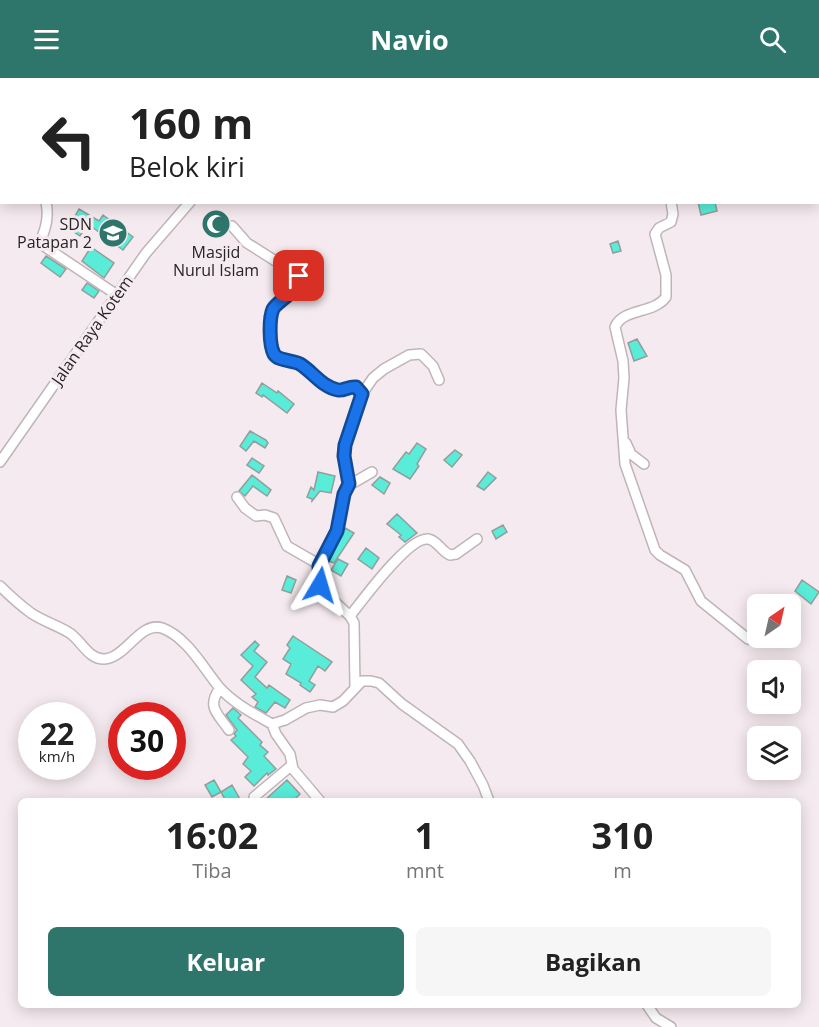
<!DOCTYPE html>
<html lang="id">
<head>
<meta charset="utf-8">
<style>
  body { margin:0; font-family:"Open Sans",sans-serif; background:#f6f6f6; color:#222; height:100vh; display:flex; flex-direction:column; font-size:22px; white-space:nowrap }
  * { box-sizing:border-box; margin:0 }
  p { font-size:20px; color:#767676 }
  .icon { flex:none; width:33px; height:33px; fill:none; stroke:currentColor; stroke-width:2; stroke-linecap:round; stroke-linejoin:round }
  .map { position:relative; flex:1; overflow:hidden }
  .details { position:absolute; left:18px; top:720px; width:783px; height:210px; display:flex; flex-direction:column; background:#fff; border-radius:9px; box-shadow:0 3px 15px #0003 }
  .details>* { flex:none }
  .banner { position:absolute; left:0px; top:0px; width:819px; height:126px; box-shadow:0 3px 15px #0003; background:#fff; color:#222; overflow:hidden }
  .needle { width:39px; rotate:34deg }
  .controls { position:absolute; left:747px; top:516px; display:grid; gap:12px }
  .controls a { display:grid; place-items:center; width:54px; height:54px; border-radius:9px; background:#fff; box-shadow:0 3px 15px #0003; font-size:30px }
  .speed { position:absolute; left:18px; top:624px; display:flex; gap:12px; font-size:30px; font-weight:700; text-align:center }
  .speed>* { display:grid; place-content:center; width:78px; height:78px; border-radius:50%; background:#fff; box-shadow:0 3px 15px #0003; line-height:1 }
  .speed small { font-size:15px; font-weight:400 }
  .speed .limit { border:9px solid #d22; background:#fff; color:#111 }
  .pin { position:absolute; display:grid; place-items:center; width:51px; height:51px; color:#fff; margin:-26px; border-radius:12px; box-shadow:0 3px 9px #0006 }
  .me { position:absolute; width:66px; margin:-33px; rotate:7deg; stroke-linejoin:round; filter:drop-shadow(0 0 4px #0008) }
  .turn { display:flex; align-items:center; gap:21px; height:126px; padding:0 30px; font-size:27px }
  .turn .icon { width:78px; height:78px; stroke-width:2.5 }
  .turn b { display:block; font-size:42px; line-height:51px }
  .eta { display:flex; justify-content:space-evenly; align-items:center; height:102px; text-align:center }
  .eta b { font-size:36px; font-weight:700; line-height:42px }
  .button { display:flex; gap:12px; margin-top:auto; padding:12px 30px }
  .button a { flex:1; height:69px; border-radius:9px; background:#2e756c; color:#fff; font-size:24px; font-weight:700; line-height:69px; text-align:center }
  .button a+a { background:#f6f6f6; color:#222 }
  header { display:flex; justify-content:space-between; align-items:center; height:78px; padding:0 30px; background:#2e756c; color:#fff; font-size:27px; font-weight:700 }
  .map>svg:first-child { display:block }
</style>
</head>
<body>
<header><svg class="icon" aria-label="menu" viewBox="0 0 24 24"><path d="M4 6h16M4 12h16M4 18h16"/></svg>Navio<svg class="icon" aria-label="search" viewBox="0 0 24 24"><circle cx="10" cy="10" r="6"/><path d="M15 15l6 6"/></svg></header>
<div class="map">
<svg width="819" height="949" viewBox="0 0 819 949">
  <rect width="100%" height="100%" fill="#f5eaef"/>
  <path fill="#58ecd9" stroke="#929e9b" stroke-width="1.5" d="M698,124h17l2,9 -16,4z
    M79,131l20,12 4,-6 30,22 -10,13 -35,-26 -8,12 -12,-8z
    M217,136l8,12 -9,7 -9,-12z
    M618,163l3,10 -8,2 -3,-9z
    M91,169l23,16 -10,15 -22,-17z
    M46,178l20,13 -6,8 -19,-14z
    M87,205l12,8 -5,7 -12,-8z
    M637,261l10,17 -13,5 -6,-18z
    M262,305l15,10 1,-2 16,13 -7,9 -24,-18 -1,2 -6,-4z
    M250,353l16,9 2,3 -3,5 -11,-7 -8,10 -6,-5z
    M417,365l9,6 -9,15 2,2 -9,13 -17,-10 13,-17 3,2z
    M455,372l7,5 -10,12 -8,-7z
    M252,380l12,8 -5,7 -12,-8z
    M318,394l17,4 -4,17 -11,-2 -8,10v-2l-5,-2 4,-10 3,3z
    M488,394l8,6 -12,12 -7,-4z
    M252,397l19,15 -4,6 -14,-10 -8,10 -6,-5z
    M380,399l10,6 -6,11 -12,-9z
    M397,436l20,19 -12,9 -6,-5 2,-2 -14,-11z
    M503,447l4,7 -11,7 -4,-8z
    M345,450l9,5 -20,30 -5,-2z
    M366,470l13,10 -7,11 -14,-10z
    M338,481l10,5 -7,12 -10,-6z
    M287,498l9,4 -5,13 -9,-3z
    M802,502l17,12 -8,12 -16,-13z
    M293,558l39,26 -7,9 -7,-5 -9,15 6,4 -5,7 -10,-7 1,-2 -15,-9 5,-10 -8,-5 7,-11 -3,-3z
    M255,563l4,4 -5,6 13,11 -12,15 12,11 2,-3 21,15 -5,8 -10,-6 -9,11 -11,-6 3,-5 -6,-5 4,-3 -15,-14 12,-14 -12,-11z
    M233,630l8,7 -3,3 24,24 -2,3 8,7 -4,4 12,13 -8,6 -1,-2 -13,13 -9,-9 6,-6 -8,-7 5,-7 -17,-17 5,-4 -2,-2 3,-4 -11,-15z
    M214,702l7,12 -9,5 -7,-12z
    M287,702l13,14 -7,7h-29z
    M232,707l9,16h-15l-5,-9z"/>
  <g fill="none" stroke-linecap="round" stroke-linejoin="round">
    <g stroke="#bfb5b9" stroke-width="12">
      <path id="minor" d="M130,2l1,-2
        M310,2l2,-2
        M546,2l2,-2
        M681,2v-2
        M46,124c3,15 0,26 -6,40l1,2 76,51
        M671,124l2,12 -2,8 -12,6 -4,6 11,41v22c-12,17 -43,11 -51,30l8,34 1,17 -3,32 4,54 30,86 5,5 25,15 16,31 47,38 8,2 3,-2
        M232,148l15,17 52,33 1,8 -7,8 -18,13 -3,7 -2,22 4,20 4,3 22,7 19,16 13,8 10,2 14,-3 6,7
        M626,365l5,11 13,10
        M0,384l146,-209 44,-51
        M349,406l-5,-28 1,-11 17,-51 11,-16 11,-9 25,-14 12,-1 12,12 6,14
        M237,419l8,11 11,8 9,-1 9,3 13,28 26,15 6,5
        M0,508c10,10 20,19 31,27 12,8 25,12 37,19 13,7 19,27 36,27 22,-1 36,-38 58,-31 25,9 42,41 57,59 14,16 35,27 53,37l13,-4 21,-12 14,-3 13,2 10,-6 19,-20h9l8,2 23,21 56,40 12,17 13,24 6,16
        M350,538c12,-15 58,-79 78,-77 9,1 14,13 22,16l6,-1 21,-15
        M355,609l-1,-64 -4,-7 -26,-24 -4,-7 -1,-19 18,-35 9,-44 26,-15
        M220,610c-14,19 -2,26 9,42
        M272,646l4,10 14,20 3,15 27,32
        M254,719l38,-32
        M647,927l9,13 15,9"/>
    </g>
    <use href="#minor" stroke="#fff" stroke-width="9"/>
  </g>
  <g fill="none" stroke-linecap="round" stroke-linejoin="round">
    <g stroke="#114b97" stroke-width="15">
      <path id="route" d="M299,198l1,8c-6,8 -24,19 -27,25 -4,9 -4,36 1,45 4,7 19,6 26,10 13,8 22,23 38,26 6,1 11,-4 18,-3l6,7 -17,51 -1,11 5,28 -5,10 -7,37 -18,35 1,19"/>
    </g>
    <use href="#route" stroke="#1a73e8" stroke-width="10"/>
  </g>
  <defs>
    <g id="mosque-disc" transform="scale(1.5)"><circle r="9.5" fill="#2e756c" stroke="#f5eaef"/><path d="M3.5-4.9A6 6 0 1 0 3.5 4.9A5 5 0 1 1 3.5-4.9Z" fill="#fff"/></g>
    <g id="school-disc" transform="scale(1.5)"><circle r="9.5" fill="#2e756c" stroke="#f5eaef"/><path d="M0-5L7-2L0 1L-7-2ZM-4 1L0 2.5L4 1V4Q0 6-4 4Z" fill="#fff"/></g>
  </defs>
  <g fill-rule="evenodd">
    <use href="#mosque-disc" x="216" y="146"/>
    <use href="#school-disc" x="113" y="155"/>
  </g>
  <g text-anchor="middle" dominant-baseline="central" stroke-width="6" stroke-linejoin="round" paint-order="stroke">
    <g font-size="16" fill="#282425" stroke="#f5eaef" text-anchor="end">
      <text x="92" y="146">SDN<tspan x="92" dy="18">Patapan 2</tspan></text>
      <text x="216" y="174" text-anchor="middle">Masjid<tspan x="216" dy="18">Nurul Islam</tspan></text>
    </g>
    <g font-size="16" fill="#282425" stroke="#f5eaef">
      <text transform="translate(92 252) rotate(-55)">Jalan Raya Kotem</text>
    </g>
  </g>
</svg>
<div class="controls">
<a><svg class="needle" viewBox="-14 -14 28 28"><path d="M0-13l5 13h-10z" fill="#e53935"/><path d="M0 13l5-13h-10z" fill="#767676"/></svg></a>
<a><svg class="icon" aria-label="sound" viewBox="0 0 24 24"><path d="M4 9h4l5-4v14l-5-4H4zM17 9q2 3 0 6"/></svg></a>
<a><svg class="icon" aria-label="layers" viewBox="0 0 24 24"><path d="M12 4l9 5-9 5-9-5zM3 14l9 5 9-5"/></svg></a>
</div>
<div class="speed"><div>22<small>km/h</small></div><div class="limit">30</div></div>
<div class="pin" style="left:299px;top:198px;background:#d93025"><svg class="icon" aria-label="arrive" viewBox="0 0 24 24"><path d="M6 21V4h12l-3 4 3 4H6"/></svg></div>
<svg class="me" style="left:320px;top:507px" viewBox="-20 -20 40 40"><path d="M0-17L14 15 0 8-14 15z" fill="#1a73e8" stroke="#fff" stroke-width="4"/></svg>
<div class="banner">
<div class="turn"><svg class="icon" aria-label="left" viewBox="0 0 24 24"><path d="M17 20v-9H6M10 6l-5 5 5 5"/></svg><div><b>160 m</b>Belok kiri</div></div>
</div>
<section class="details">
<div class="eta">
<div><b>16:02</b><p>Tiba</p></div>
<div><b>1</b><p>mnt</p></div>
<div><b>310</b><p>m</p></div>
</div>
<div class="button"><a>Keluar</a><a>Bagikan</a></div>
</section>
</div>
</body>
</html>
